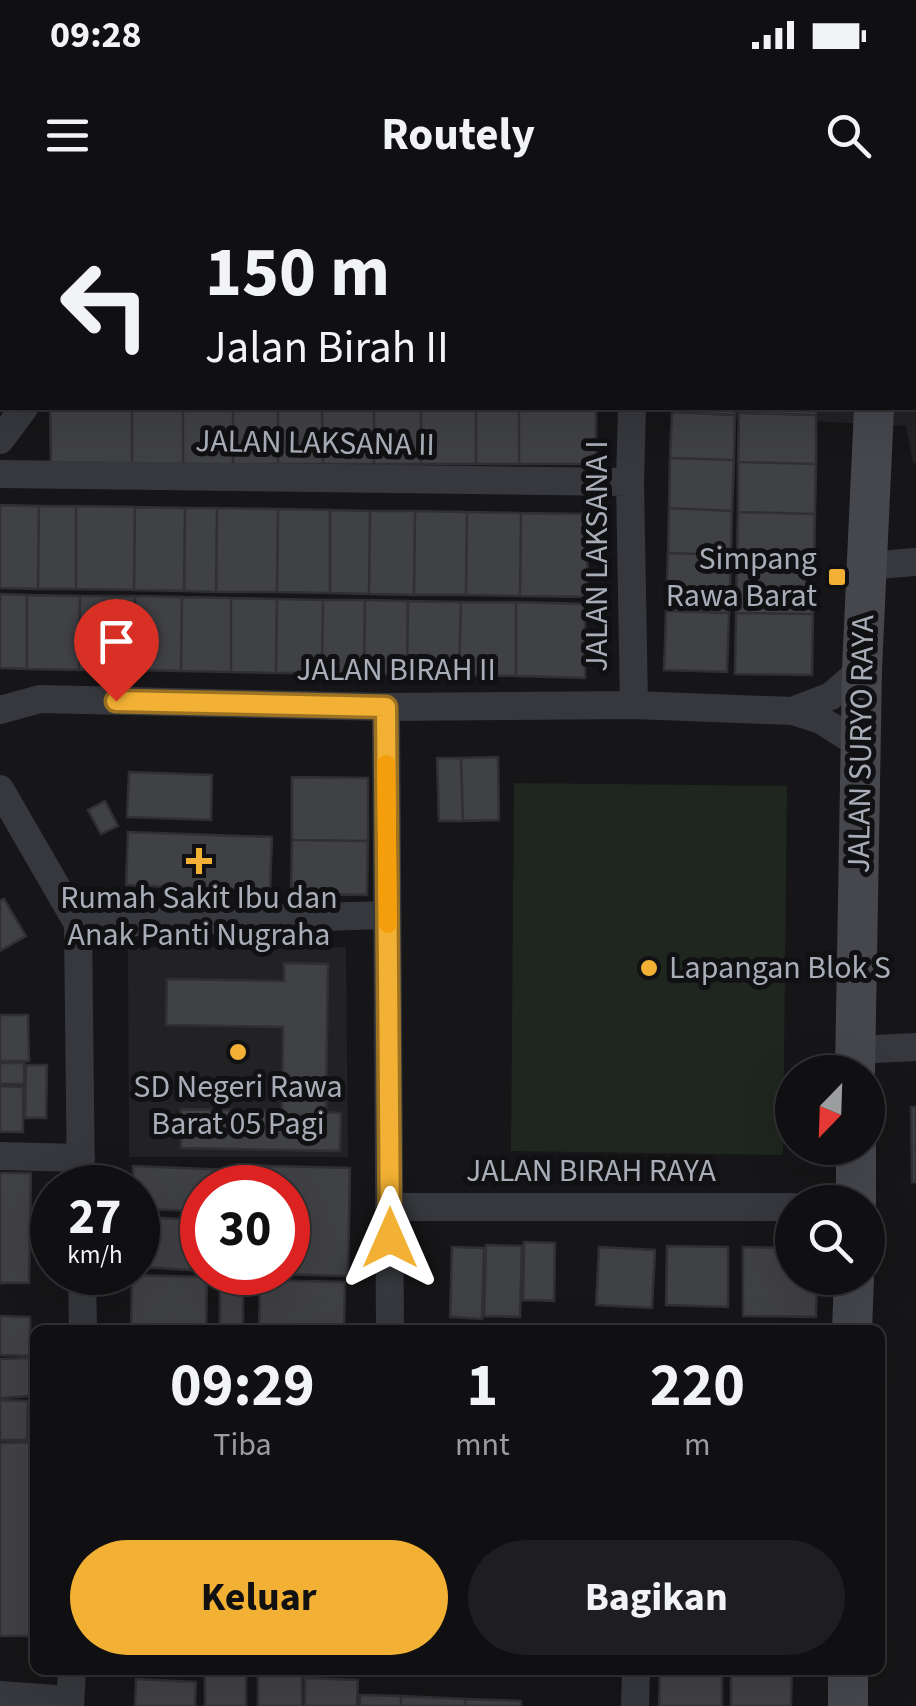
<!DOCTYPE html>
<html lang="id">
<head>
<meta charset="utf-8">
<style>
  body { margin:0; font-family:"Source Sans 3",sans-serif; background:#1e1e20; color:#f1f3f6; height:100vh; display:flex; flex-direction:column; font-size:38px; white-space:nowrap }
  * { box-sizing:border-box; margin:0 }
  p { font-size:32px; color:#9c9d9f }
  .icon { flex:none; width:55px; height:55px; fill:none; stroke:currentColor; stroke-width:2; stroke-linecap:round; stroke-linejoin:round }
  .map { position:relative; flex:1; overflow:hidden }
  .drawer { position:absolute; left:30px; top:1125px; width:855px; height:350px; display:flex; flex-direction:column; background:#101012; border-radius:15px; box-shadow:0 10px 40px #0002,0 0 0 2px #303032 }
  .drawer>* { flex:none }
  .top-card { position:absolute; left:0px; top:0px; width:918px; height:210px; box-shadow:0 10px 40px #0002,0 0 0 2px #303032; background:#101012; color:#f1f3f6; overflow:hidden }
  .needle { width:65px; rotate:203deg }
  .controls { position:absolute; left:775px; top:855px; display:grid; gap:20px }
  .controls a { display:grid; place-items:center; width:110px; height:110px; border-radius:50%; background:#101012; box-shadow:0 10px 40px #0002,0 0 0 2px #303032; font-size:50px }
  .speed { position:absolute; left:30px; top:965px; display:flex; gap:20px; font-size:50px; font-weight:700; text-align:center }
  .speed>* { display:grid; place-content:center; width:130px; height:130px; border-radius:50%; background:#101012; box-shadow:0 10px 40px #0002,0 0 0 2px #303032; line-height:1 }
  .speed small { font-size:25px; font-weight:400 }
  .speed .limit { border:15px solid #d22; background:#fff; color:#111 }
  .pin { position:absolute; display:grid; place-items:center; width:85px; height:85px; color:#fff; margin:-102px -42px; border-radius:50% 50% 50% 0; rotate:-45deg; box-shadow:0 0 10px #0007 }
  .pin .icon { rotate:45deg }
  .me { position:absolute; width:110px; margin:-55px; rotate:0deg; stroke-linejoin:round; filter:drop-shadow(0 0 8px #0008) }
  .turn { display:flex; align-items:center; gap:35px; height:210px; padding:0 40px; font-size:45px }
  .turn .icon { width:130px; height:130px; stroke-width:2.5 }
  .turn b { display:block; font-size:70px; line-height:85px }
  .eta { display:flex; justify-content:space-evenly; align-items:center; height:170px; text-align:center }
  .eta b { font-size:60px; font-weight:700; line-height:70px }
  .cta { display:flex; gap:20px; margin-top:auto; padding:20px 40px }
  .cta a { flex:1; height:115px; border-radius:60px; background:#f2b134; color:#111; font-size:40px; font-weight:700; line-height:115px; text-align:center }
  .cta a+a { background:#1e1e20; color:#f1f3f6 }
  .status { display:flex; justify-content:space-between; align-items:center; height:70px; padding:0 50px; background:#101012; direction:ltr }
  .status svg { height:28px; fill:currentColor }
  header { display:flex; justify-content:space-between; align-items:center; height:130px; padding:0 40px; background:#101012; font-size:45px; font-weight:700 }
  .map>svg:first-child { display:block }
</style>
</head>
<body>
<div class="status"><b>09:28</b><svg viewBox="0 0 49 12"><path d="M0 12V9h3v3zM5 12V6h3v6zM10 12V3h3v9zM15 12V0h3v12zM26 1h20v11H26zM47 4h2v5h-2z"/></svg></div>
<header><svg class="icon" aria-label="menu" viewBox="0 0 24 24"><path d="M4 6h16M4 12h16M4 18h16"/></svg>Routely<svg class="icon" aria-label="search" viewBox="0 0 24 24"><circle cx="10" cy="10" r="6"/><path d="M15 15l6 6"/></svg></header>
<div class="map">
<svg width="916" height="1506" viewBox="0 0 916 1506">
  <rect width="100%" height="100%" fill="#161618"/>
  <path fill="#222225" d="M690,0h226v263h-3l-7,-37 -172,-9v-9h181v-206z
    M128,747h218l2,210h-219z"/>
  <path fill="#1e261f" d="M514,583l273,3 -4,369 -272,-4z"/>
  <path fill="#404145" stroke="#303034" stroke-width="2.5" d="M50,208h82v56h-81z
    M132,208h51v56h-51z
    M183,208h50v56h-50z
    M233,208h45v56h-45z
    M278,208h44l1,56h-45z
    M322,208h52v56h-51z
    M374,208h47v56h-47z
    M421,208h55v56h-55z
    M476,208h43v56h-43z
    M519,208h77v56h-77z
    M672,208h63v7l-63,-3z
    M740,208h76v7l-77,-2z
    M672,212l63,3 -1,45 -64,-2z
    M739,213l77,2v49l-78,-2z
    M670,258l64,2 -2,51 -63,-3z
    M738,262l78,2 -1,50 -77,-2z
    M0,305l39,1 -1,83 -38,-1z
    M39,306h37v83h-38z
    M76,306l59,1 -1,83 -58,-1z
    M135,307l50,1 -1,83 -50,-1z
    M185,308h32l-1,84 -32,-1z
    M217,308l61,1 -1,83h-61z
    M669,308l63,3 -1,44 -63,-2z
    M278,309l52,1v83l-53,-1z
    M330,310l40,1 -1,83 -39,-1z
    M370,311h45l-1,84 -45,-1z
    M415,311l52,1 -1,83h-52z
    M467,312l54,1 -1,83 -54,-1z
    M738,312l77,2 -1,47 -77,-2z
    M521,313l67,1 -1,83 -67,-1z
    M668,353l63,2 -2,58 -63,-2z
    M737,359l77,2 -1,53 -77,-1z
    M0,394l27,1v74l-27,-1z
    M27,395l53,1 -1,74 -52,-1z
    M80,396h55l-1,74h-55z
    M135,396l47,1 -1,74 -47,-1z
    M182,397l49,1v74l-50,-1z
    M231,398l46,1 -1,74 -45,-1z
    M277,399l46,1 -1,73h-46z
    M323,400h42l-1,74 -42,-1z
    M365,400l43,1 -1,74 -43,-1z
    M408,401l53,1 -2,73h-52z
    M461,402h55v74l-57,-1z
    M516,402l69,2v74l-69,-2z
    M666,411l63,2 -2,59 -63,-2z
    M736,413l77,1 -1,61 -77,-1z
    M498,557l1,63 -36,1 -2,-63z
    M437,558h24l2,63h-24z
    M129,572l83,3 -1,45 -84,-3z
    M292,577l76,1v63l-76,-1z
    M105,601l13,25 -17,8 -13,-24z
    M128,632l144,5 -2,54 -144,-6z
    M292,640l76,1 -1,54 -76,-1z
    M4,699l22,37 -26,15v-50z
    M284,763l44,1 -2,148 15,1 -1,38 -159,-3v-39l101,2 1,-84 -117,-2 1,-46 117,2z
    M0,815h28l1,46h-29z
    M0,863h24v21h-24z
    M26,865h21l-1,53h-21z
    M0,886l23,1v45h-23z
    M911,907h5v75h-4z
    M238,965l112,3 -2,108 -112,-3 52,-1v-84h-50z
    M133,966l98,4v18h-29v23l-64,-2v-21h-5z
    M0,973h31l-2,110h-29z
    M144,1017l58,3v51l-60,-4z
    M524,1042l31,1 -1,58 -31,-1z
    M486,1045l36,1 -2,71 -36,-1z
    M667,1046l61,1v60l-62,-2z
    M452,1047l32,1 -2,71 -32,-2z
    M599,1047l56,3 -3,58 -56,-3z
    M743,1047l49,1v30h25l-1,39 -73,-1z
    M132,1075l75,2 -1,53h-75z
    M260,1080l85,2 -1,48h-85z
    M220,1083h23v47h-23z
    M0,1116l30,1v39l-30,-1z
    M682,1124v6h-50v-5z
    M29,1158l2,38 -31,2v-39z
    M0,1200l28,1 -1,39h-27z
    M35,1242v194h-35v-193z
    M660,1470h62v36h-63z
    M731,1470h61l-1,36h-60z
    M205,1471h41v35h-41z
    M258,1476h44v30h-44z
    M305,1478l53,2 -1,26h-52z
    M136,1479l60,3 -1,24h-60z
    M360,1495l41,1v10h-41z
    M401,1496l64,3v7h-64z
    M465,1499l56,2v5h-56z"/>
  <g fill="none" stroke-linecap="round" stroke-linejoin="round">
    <path stroke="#37383d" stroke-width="14" d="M73,0l4,2
      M103,2l4,-2"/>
    <path stroke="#37383d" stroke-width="28" d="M510,0l4,2
      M198,2l2,-2
      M632,208l-2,74 4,223
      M0,240l24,-32
      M0,274l630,8
      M866,366l50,-4
      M386,507l4,623
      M0,510l40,-11 346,8 248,-2 158,6 29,9 39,25
      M792,511l39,-15 31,-27
      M0,589l78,135 3,264
      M78,724l309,-9
      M855,850l61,-3
      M0,956l81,2
      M389,1007h403
      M82,1072l1,58
      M0,1495l70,5
      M70,1506l2,-36
      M635,1506l1,-36"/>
    <path stroke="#45474d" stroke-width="40" d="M845,0l1,2
      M915,18l1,-2
      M855,872l7,-403 12,-261
      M856,948v54
      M852,1130l2,-52
      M848,1506v-36"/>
  </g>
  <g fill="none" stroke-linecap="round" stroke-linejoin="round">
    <g stroke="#9d7322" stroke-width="25">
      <path id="route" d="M116,501l270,6 4,531"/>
    </g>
    <use href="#route" stroke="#f2b134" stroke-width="18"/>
    <path stroke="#f59e0b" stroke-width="18" d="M386,564l2,160"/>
  </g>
  <g fill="#f2b134" stroke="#111113" stroke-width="4">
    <rect x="827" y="367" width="20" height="20" rx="5"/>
    <path d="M194 646h10v10h10v10h-10v10h-10v-10h-10v-10h10z"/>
    <circle cx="649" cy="768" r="10"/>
    <circle cx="238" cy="852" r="10"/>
  </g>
  <g text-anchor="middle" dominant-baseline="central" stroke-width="10" stroke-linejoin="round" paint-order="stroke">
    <g font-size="32" fill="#a8adb8" stroke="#111113">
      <text transform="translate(315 243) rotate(1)">JALAN LAKSANA II</text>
      <text transform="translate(597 356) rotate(-90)">JALAN LAKSANA I</text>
      <text x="396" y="470">JALAN BIRAH II</text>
      <text transform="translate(861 544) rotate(-89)">JALAN SURYO RAYA</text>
      <text x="591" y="971">JALAN BIRAH RAYA</text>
    </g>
    <g font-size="32" fill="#a8adb8" stroke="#111113">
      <text x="817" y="359" text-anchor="end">Simpang<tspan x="817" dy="37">Rawa Barat</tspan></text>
      <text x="199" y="698">Rumah Sakit Ibu dan<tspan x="199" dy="37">Anak Panti Nugraha</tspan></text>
      <text x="669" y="768" text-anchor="start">Lapangan Blok S</text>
      <text x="238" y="887">SD Negeri Rawa<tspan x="238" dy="37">Barat 05 Pagi</tspan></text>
    </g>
  </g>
</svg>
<div class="controls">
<a><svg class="needle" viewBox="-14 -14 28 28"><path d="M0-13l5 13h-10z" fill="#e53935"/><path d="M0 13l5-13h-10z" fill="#9c9d9f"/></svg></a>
<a><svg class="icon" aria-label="search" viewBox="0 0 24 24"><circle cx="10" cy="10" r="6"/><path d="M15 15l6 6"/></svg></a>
</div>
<div class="speed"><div>27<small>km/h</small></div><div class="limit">30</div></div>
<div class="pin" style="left:116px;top:501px;background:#d93025"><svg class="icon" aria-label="arrive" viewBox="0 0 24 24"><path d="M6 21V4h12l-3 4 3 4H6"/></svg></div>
<svg class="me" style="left:390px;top:1038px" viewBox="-20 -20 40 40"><path d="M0-17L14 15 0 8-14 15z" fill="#f2b134" stroke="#fff" stroke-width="4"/></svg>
<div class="top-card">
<div class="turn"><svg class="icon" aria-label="left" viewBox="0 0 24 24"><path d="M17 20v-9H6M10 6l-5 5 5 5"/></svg><div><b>150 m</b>Jalan Birah II</div></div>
</div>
<section class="drawer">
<div class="eta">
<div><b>09:29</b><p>Tiba</p></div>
<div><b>1</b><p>mnt</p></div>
<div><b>220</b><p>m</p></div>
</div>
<div class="cta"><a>Keluar</a><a>Bagikan</a></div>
</section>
</div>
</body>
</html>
